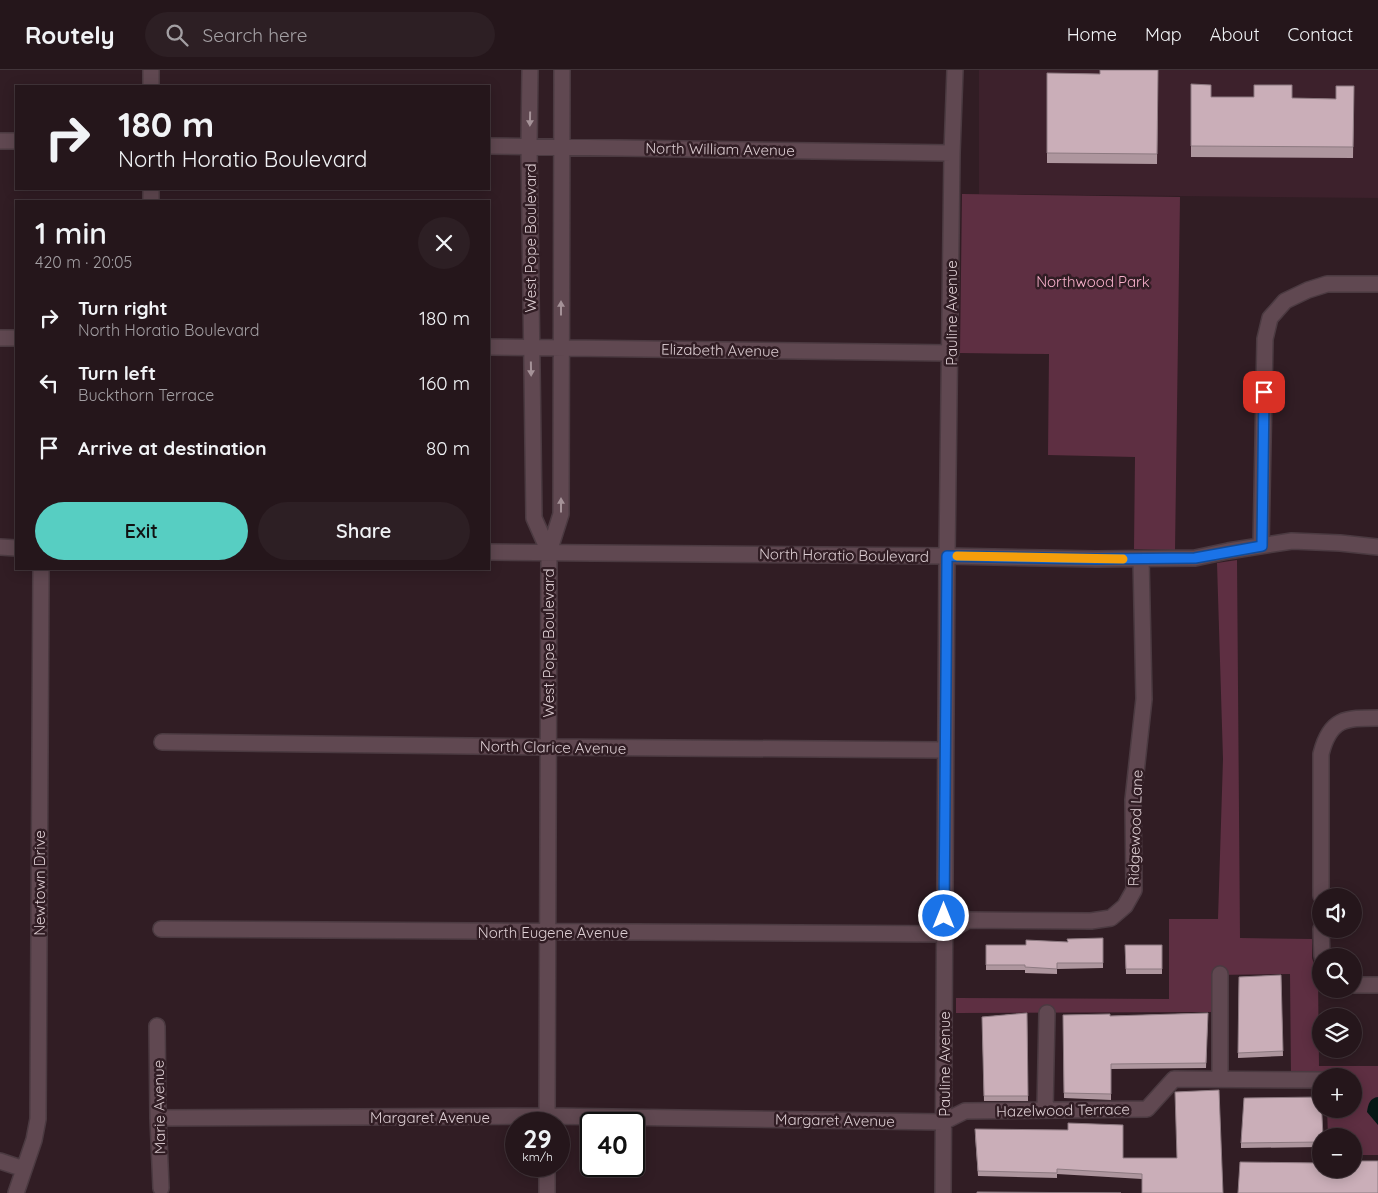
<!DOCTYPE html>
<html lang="en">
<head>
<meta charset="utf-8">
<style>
  body { margin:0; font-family:Quicksand,sans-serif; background:#2d1f24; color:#f1f3f6; height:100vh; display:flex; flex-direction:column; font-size:19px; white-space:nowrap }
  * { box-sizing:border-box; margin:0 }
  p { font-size:16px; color:#a39fa3 }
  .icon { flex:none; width:28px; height:28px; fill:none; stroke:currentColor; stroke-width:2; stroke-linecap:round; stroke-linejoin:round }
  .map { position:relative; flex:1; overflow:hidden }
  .details { position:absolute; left:15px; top:130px; width:475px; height:370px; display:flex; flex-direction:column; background:#25161b; border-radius:0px; box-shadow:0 2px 12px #0003,0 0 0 1px #42353a }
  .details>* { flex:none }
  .banner { position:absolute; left:15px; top:15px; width:475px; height:105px; border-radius:0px; box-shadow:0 2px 12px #0003,0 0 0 1px #42353a; background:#25161b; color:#f1f3f6; overflow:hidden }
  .controls { position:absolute; left:1312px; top:818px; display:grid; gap:10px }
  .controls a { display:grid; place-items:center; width:50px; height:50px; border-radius:50%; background:#25161b; box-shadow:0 2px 12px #0003,0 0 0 1px #42353a; font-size:25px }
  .speed { position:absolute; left:505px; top:1042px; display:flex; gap:10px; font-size:25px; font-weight:700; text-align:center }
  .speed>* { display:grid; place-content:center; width:65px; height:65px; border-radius:50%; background:#25161b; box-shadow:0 2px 12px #0003,0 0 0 1px #42353a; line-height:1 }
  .speed small { font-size:12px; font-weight:400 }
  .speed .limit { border:2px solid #111; border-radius:8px; background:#fff; color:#111 }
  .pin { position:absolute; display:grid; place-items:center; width:42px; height:42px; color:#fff; margin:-21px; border-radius:10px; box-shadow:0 2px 8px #0006 }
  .me { position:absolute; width:55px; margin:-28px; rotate:0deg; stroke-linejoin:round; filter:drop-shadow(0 0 4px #0008) }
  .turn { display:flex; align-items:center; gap:18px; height:105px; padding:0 20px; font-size:22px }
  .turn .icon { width:65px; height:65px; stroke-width:2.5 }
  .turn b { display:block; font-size:35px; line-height:42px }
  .round { display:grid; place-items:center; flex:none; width:52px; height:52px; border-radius:26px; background:#2d1f24 }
  .headline { display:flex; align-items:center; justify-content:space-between; height:85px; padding:0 20px }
  h1 { font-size:30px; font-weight:600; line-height:38px }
  .button { display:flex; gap:10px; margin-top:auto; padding:10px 20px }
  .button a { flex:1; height:58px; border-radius:30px; background:#57cec2; color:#111; font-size:20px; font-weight:600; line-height:58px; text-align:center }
  .button a+a { background:#2d1f24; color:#f1f3f6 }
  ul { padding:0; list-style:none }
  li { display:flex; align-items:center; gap:15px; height:65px; padding:0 20px }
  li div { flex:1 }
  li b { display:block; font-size:19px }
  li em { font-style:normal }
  header { display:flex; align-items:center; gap:30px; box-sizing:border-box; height:70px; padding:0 25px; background:#25161b; border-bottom:1px solid #42353a }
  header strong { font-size:24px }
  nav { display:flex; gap:28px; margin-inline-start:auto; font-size:18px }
  .search { width:350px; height:45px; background:#2d1f24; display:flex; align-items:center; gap:12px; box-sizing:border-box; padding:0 18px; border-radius:28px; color:#a39fa3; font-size:19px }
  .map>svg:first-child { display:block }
</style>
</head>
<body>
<header>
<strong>Routely</strong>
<div class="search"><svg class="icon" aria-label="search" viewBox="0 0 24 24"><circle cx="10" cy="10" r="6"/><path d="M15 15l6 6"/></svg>Search here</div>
<nav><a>Home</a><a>Map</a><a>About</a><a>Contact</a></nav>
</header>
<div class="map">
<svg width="1378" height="1123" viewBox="0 0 1378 1123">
  <rect width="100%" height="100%" fill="#311d24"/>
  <path fill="#3d212c" d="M979,0h399v128l-399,-4z"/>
  <path fill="#5e2f42" d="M962,124l218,3 -5,353 -41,-1 1,-92 -87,-2 1,-101 -89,-1z
    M1237,490l3,378 72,1v19l6,19 1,89h59v89h-24v-19h-26l-1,-27h27v-33l-63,-1 -1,-101 -78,1v37l-256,1v-15l213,1v-80h49l5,-160 -6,-196z"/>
  <path fill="#061715" d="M1378,1027v28l-11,-13c1,-8 3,-14 11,-15z"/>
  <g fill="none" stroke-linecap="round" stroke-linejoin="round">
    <g stroke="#4b3a41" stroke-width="18">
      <path id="minor" d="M151,0v16
        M530,0l-1,76 5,372 15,34
        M0,71h16
        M489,76l463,7
        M151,131v-12
        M0,268h16
        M489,277l462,6
        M1261,476l4,-207 5,-21 15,-17 23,-11 19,-6h51
        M0,477l16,1
        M489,482l458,4 149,3 99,-1 33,-7 64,-10 48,2 38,4
        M162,672l386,5 397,3
        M1321,826v-142c9,-36 24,-36 57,-36
        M161,859l783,5
        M1321,859l1,27
        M944,864l24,-14 123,1 20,-3 14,-12 9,-16 -1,-90 11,-101 -3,-140
        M1354,915h24
        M157,956l1,92 3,70
        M1220,1009v-105
        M1045,1040l2,-97
        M158,1048l389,-2 396,6 22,-11 182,-2 27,-30 147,1
        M547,1054l2,-572 12,-38 1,-444
        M0,1091l24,8
        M547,1096v27
        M16,1123l18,-53 4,-21 3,-550
        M943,1123l4,-637 5,-403 3,-83"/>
    </g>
    <use href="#minor" stroke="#604851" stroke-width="15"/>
  </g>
  <path fill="#ae969e" d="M1158,0l-1,94 -110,-1v-90l53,1z
    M1191,14l20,13 81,1 44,1 18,-13 -1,72 -162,-1z
    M1103,868v30l-46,1v5l-32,-1v-3h-39v-25h40l42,-3z
    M1125,875h37v29h-36z
    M1281,905l2,81 -45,2 1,-81z
    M1027,943l1,88h-44l-2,-84z
    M1208,943l-2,55 -95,1v31l-47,-2 -1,-83 47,1z
    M975,1064l148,24 100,35 -81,-14 -85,-5v4l-79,-2z
    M1321,1066v11l-80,1v-5z"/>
  <path fill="#caaeb8" stroke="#8d7a81" d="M1100,0h58l-1,84 -110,-1v-80l53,1z
    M1191,14l20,1v12h43v-12h38v13l44,1v-13h18l-1,61 -162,-1z
    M1103,868v25h-46v6l-32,-2v-2h-39v-20h40v-5l42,2 -1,-3z
    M1125,875h37v24h-36z
    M1281,905l2,76 -45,2 1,-76z
    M1027,943l1,83h-44l-2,-79z
    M1208,943l-2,50 -95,1v30l-47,-1 -1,-78 47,-1v2z
    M1219,1020l4,103h-81v-19l-85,-5v4l-79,-2 -3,-42 93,1v-7l55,2v33h54l-2,-66z
    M1321,1027l2,39h-2v6l-80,1 3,-45z
    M1354,1091h24v32h-140l2,-31 81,1v6h33z
    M977,1122l144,1h-144z"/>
  <defs><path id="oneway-solid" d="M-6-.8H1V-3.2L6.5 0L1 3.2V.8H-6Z" transform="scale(1.25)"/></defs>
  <g fill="#a59298">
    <use href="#oneway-solid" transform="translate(530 49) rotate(91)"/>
    <use href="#oneway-solid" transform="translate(561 238) rotate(-90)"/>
    <use href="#oneway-solid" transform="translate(531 299) rotate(89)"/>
    <use href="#oneway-solid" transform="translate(561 435) rotate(-90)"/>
  </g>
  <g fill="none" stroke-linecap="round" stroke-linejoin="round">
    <g stroke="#114b97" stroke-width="12">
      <path id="route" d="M944,846l3,-360 149,3 99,-1 67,-12 2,-154"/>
    </g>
    <use href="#route" stroke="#1a73e8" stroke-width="9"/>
    <path stroke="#f59e0b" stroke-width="9" d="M957,486l166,3"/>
  </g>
  <g text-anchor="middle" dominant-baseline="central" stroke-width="5" stroke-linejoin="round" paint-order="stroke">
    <g font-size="15" fill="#ddced3" stroke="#311d24">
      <text transform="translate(720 79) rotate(1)">North William Avenue</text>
      <text transform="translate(530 168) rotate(-90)">West Pope Boulevard</text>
      <text transform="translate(951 243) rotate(-90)">Pauline Avenue</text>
      <text transform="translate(720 280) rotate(1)">Elizabeth Avenue</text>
      <text transform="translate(844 485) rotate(1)">North Horatio Boulevard</text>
      <text transform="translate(548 573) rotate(-90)">West Pope Boulevard</text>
      <text transform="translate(553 677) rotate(1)">North Clarice Avenue</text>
      <text transform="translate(1135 758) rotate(-88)">Ridgewood Lane</text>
      <text transform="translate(39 813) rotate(-90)">Newtown Drive</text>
      <text x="553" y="862">North Eugene Avenue</text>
      <text transform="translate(944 994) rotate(-90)">Pauline Avenue</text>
      <text transform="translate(159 1037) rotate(-91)">Marie Avenue</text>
      <text transform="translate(1063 1040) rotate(-1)">Hazelwood Terrace</text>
      <text x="430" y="1047">Margaret Avenue</text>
      <text transform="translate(835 1050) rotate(1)">Margaret Avenue</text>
    </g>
    <g font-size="15" fill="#f7b0ca" stroke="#311d24">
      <text x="1093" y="211">Northwood Park</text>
    </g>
  </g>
</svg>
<div class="controls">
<a><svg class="icon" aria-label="sound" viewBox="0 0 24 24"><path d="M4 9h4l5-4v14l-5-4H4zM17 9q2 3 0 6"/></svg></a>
<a><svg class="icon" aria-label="search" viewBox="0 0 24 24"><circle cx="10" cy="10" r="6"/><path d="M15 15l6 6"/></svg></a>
<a><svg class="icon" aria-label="layers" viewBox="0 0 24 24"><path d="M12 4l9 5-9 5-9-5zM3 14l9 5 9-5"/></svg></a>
<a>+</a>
<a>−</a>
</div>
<div class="speed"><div>29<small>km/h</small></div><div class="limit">40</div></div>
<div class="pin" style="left:1264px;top:322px;background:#d93025"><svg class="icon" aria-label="arrive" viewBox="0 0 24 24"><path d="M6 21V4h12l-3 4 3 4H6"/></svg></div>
<svg class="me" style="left:944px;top:846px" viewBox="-20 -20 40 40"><circle r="17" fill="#1a73e8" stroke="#fff" stroke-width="3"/><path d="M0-11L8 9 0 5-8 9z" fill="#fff"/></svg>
<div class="banner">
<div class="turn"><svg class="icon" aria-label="right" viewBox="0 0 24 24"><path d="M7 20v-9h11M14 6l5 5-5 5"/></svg><div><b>180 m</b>North Horatio Boulevard</div></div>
</div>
<section class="details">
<div class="headline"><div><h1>1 min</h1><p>420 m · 20:05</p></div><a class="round"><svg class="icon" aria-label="close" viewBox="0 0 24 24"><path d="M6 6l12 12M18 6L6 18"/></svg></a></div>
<ul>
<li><svg class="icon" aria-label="right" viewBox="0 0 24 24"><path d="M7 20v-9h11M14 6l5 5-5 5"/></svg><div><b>Turn right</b><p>North Horatio Boulevard</p></div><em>180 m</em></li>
<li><svg class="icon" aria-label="left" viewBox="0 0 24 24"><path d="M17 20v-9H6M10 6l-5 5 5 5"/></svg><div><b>Turn left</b><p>Buckthorn Terrace</p></div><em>160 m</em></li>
<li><svg class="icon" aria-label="arrive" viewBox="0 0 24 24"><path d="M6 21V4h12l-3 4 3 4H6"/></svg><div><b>Arrive at destination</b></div><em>80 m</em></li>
</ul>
<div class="button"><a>Exit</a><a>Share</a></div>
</section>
</div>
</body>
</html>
